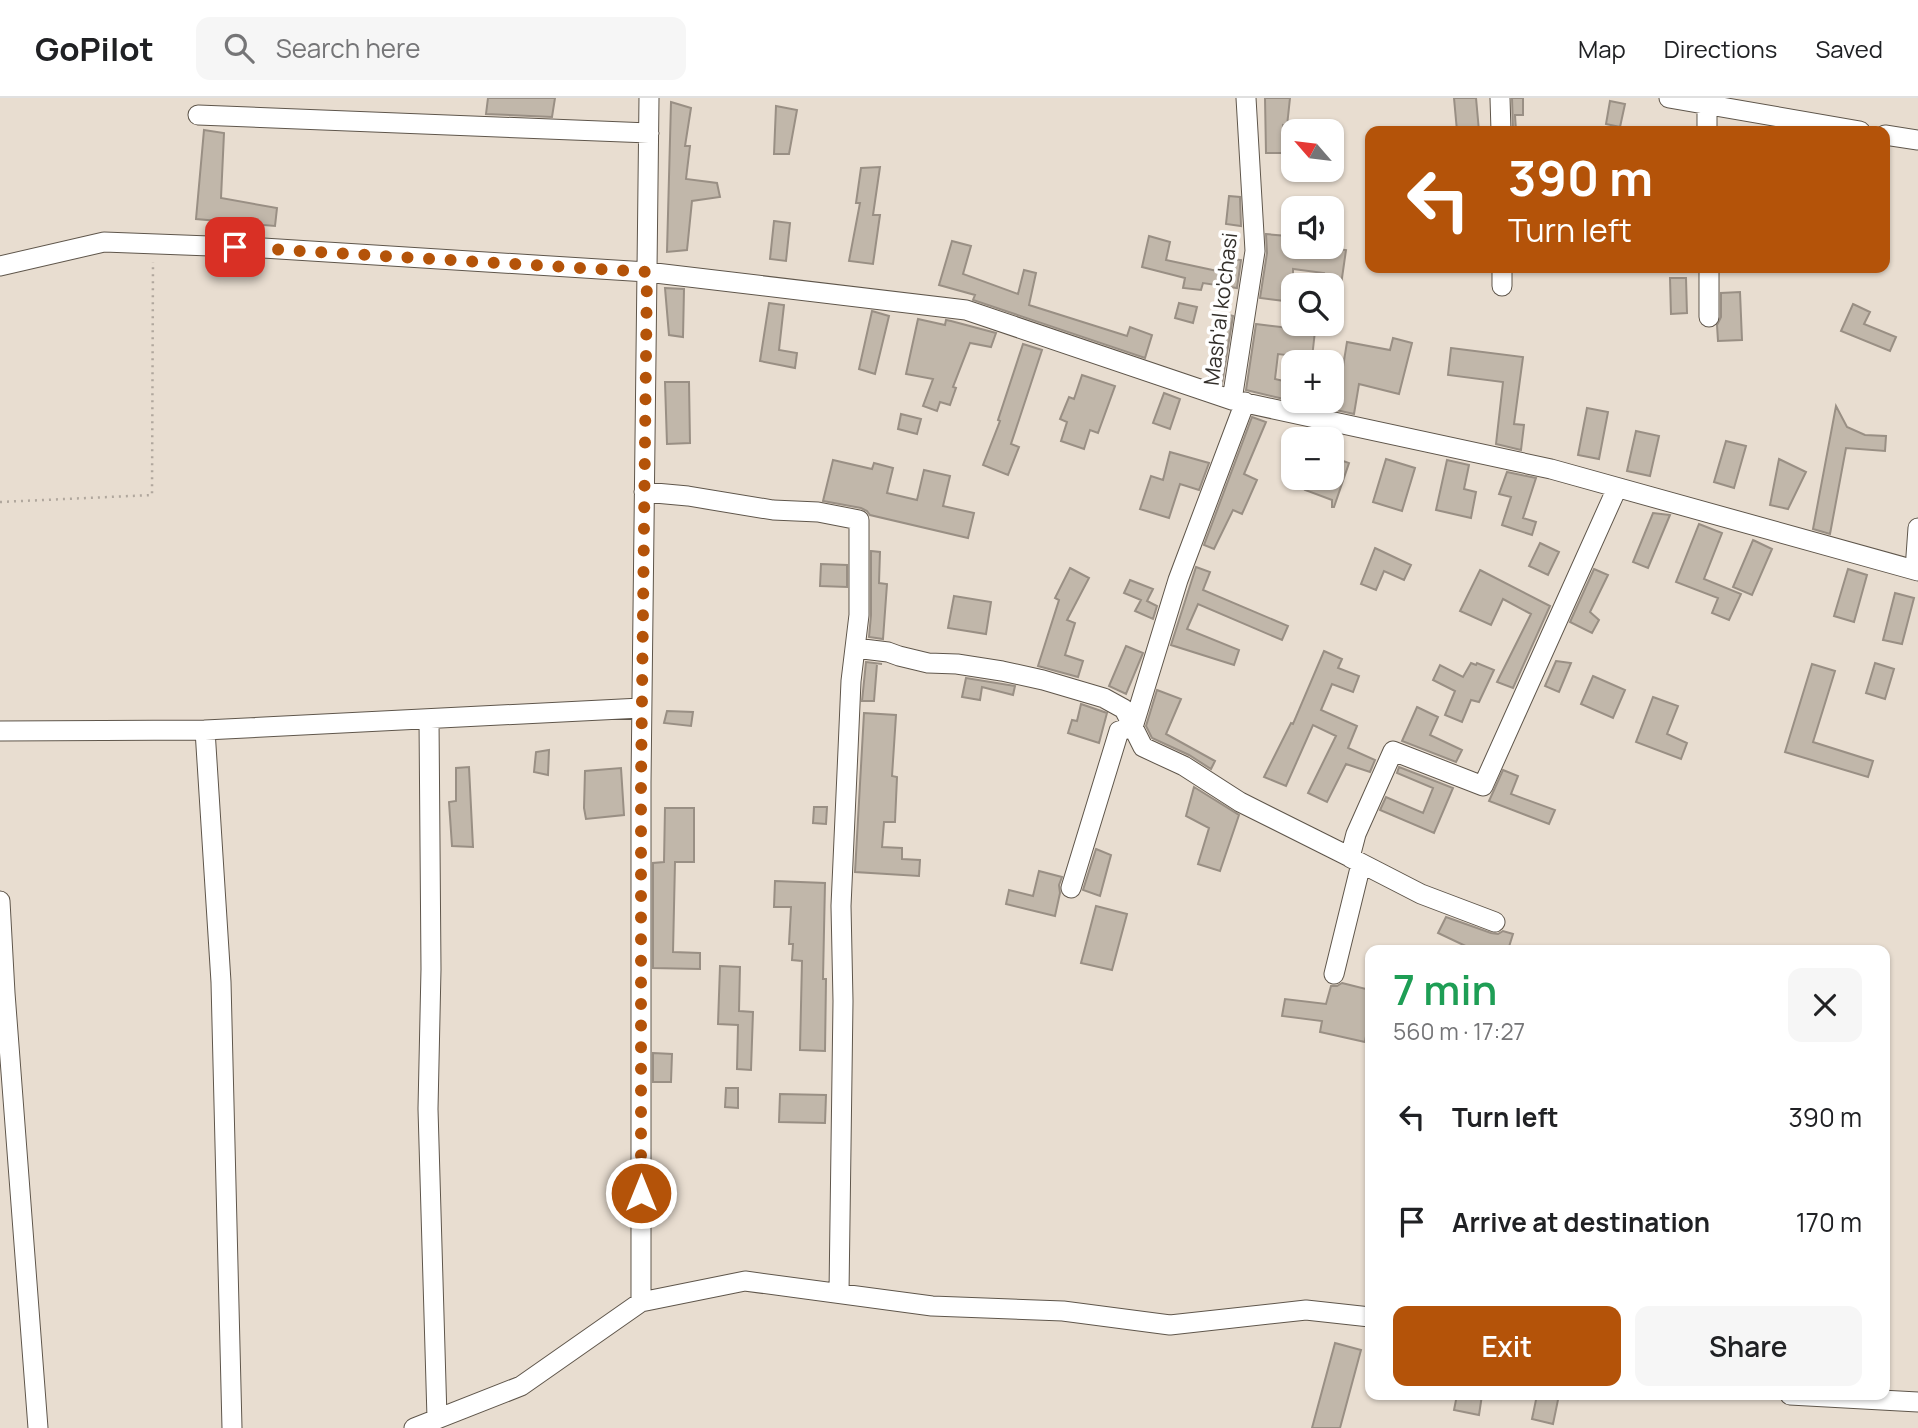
<!DOCTYPE html>
<html lang="en">
<head>
<meta charset="utf-8">
<style>
  body { margin:0; font-family:Manrope,sans-serif; background:#f6f6f6; color:#202124; height:100vh; display:flex; flex-direction:column; font-size:26px; white-space:nowrap }
  * { box-sizing:border-box; margin:0 }
  p { font-size:23px; color:#757577 }
  .icon { flex:none; width:38px; height:38px; fill:none; stroke:currentColor; stroke-width:2; stroke-linecap:round; stroke-linejoin:round }
  .map { position:relative; flex:1; overflow:hidden }
  .panel { position:absolute; left:1365px; top:847px; width:525px; height:455px; display:flex; flex-direction:column; background:#fff; border-radius:14px; box-shadow:0 2px 5px #0004 }
  .panel>* { flex:none }
  .banner { position:absolute; left:1365px; top:28px; width:525px; height:147px; border-radius:14px; box-shadow:0 2px 5px #0004; background:#b45309; color:#fff; overflow:hidden }
  .needle { width:46px; rotate:298deg }
  .controls { position:absolute; left:1281px; top:21px; display:grid; gap:14px }
  .controls a { display:grid; place-items:center; width:63px; height:63px; border-radius:14px; background:#fff; box-shadow:0 2px 5px #0004; font-size:35px }
  .pin { position:absolute; display:grid; place-items:center; width:60px; height:60px; color:#fff; margin:-30px; border-radius:14px; box-shadow:0 4px 10px #0006 }
  .me { position:absolute; width:77px; margin:-38px; rotate:0deg; stroke-linejoin:round; filter:drop-shadow(0 0 5px #0008) }
  .turn { display:flex; align-items:center; gap:24px; height:147px; padding:0 28px; font-size:32px }
  .turn .icon { width:91px; height:91px; stroke-width:2.5 }
  .turn b { display:block; font-size:49px; line-height:60px }
  .round { display:grid; place-items:center; flex:none; width:74px; height:74px; border-radius:14px; background:#f6f6f6 }
  .headline { display:flex; align-items:center; justify-content:space-between; height:119px; padding:0 28px }
  h1 { font-size:42px; font-weight:600; line-height:52px; color:#1e9e55 }
  .cta { display:flex; gap:14px; margin-top:auto; padding:14px 28px }
  .cta a { flex:1; height:80px; border-radius:14px; background:#b45309; color:#fff; font-size:28px; font-weight:600; line-height:80px; text-align:center }
  .cta a+a { background:#f6f6f6; color:#202124 }
  ul { padding:0; list-style:none }
  li { display:flex; align-items:center; gap:21px; height:105px; padding:0 28px }
  li div { flex:1 }
  li b { display:block; font-size:26px }
  li em { font-style:normal }
  header { display:flex; align-items:center; gap:42px; box-sizing:border-box; height:98px; padding:0 35px; background:#fff; border-bottom:2px solid #e0e0e0 }
  header strong { font-size:33px }
  nav { display:flex; gap:38px; margin-inline-start:auto; font-size:24px }
  .search { width:490px; height:63px; background:#f6f6f6; display:flex; align-items:center; gap:18px; box-sizing:border-box; padding:0 24px; border-radius:14px; color:#757577; font-size:26px }
  .map>svg:first-child { display:block }
</style>
</head>
<body>
<header>
<strong>GoPilot</strong>
<div class="search"><svg class="icon" aria-label="search" viewBox="0 0 24 24"><circle cx="10" cy="10" r="6"/><path d="M15 15l6 6"/></svg>Search here</div>
<nav><a>Map</a><a>Directions</a><a>Saved</a></nav>
</header>
<div class="map">
<svg width="1918" height="1330" viewBox="0 0 1918 1330">
  <rect width="100%" height="100%" fill="#e8ddd0"/>
  <path fill="#c1b7aa" stroke="#998f84" stroke-width="2" d="M488,0h67l-3,19 -66,-3z
    M1265,0h25l-3,28 -4,-1v28h-17z
    M1454,0h22l3,33h-22z
    M1512,0h11v17h-8l1,16h-3z
    M1610,3l15,3 -5,23 -14,-3z
    M671,4l20,6 -6,38h5l-4,33 31,4 3,14 -28,4 -5,49 -20,2z
    M776,8l21,4 -8,44h-15z
    M204,32l20,3 -3,65 56,10 -2,18 -79,-7z
    M880,69l-7,48h7l-7,49 -24,-3 11,-58h-4l5,-35z
    M1229,98l11,1 1,29 -15,-2z
    M774,123l16,2 -4,38 -16,-2z
    M1266,136l21,2 -2,13 35,4 1,-6 25,3 -5,35h-18l1,-12 -31,-4v33l-33,-4 7,-45z
    M1149,138l21,6 -4,18 56,12 2,-14 17,2 -4,28 -34,-5 -2,7 -18,-2 2,-10 -43,-11z
    M952,143l19,5 -8,28 55,20 6,-24 12,3 -7,32 98,31 3,-9 22,8 -7,23 -172,-58 2,-5 -36,-10z
    M1670,180h16l1,35 -16,1z
    M665,190l19,1 -1,48 -14,-2z
    M1740,194l2,48 -24,1 -1,-16 4,-8v-24z
    M769,205l15,2 -5,45 18,3 -2,15 -35,-7z
    M1179,205l18,4 -4,16 -18,-5z
    M1853,206l17,8 -6,12 32,13 -6,14 -49,-20z
    M872,213l17,5 -14,58 -16,-5z
    M1226,216l7,2 -11,68 -13,-5 6,-46 6,1z
    M918,221l27,6 1,-5 5,1 45,12 -5,14 -21,-4 -17,44 3,1 -6,17 -10,-3 -3,9 -14,-5 10,-27 -27,-5z
    M1256,226l59,7 -3,27 -34,-4 -3,25 17,4 -4,17 -42,-10z
    M1393,240l19,5 -13,51 -40,-10 -5,30 -18,-4 11,-68 43,8z
    M1023,246l19,6 -31,94 8,3 -11,28 -25,-10 17,-44 -2,-1z
    M1451,250l72,9 -9,67 10,1 -3,25 -25,-6 7,-62 -55,-7z
    M1082,277l33,11 -17,47 -8,-3 -6,19 -23,-8 6,-19 -7,-3 9,-22 5,2z
    M665,284h24l1,61 -23,1z
    M1164,295l16,6 -10,30 -17,-6z
    M1836,308l11,21 18,8 21,1 -1,15 -39,-3 -16,86 -17,-5z
    M1587,310l21,4 -9,47 -21,-4z
    M901,316l20,5 -4,15 -19,-5z
    M1252,319l14,5 -22,52 13,6 -15,34 -9,-4 -19,39 -10,-4z
    M1636,333l23,5 -9,40 -23,-5z
    M1726,343l20,5 -12,42 -20,-6z
    M1170,354l39,11 -10,27 -19,-6 -11,34 -29,-9 11,-33 12,4z
    M1332,359l17,6 -15,44h-2v-7l-27,-10 4,-12h23z
    M1386,361l29,9 -13,43 -29,-9z
    M1779,361l27,13 -18,37 -18,-4z
    M833,362l39,9 2,-6 19,5 -6,25 30,7 7,-30 26,6 -7,30 31,7 -6,25 -98,-23 -3,-4 -6,-3 -38,-7z
    M1447,362l22,5 -5,24 12,3 -5,26 -35,-8z
    M1507,374l29,6 -13,40 13,4 -4,13 -30,-10 9,-28 -12,-3z
    M1653,415l17,2 -22,53 -15,-6z
    M1699,426l23,9 -18,46 37,15 -12,26 -17,-7 6,-15 -42,-16z
    M1753,442l19,9 -20,46 -19,-8z
    M1540,445l19,9 -11,23 -19,-9z
    M1375,450l36,17 -7,15 -20,-9 -8,19 -15,-6z
    M871,453l9,1 -1,31 8,1 -4,55 -14,-2 2,-22z
    M821,466l26,1v22l-27,-1z
    M1196,469l14,5 -7,18 85,36 -6,14 -84,-36 -11,25 52,21 -5,15 -63,-20z
    M1070,470l19,10 -22,42 8,3 -10,32 18,6 -5,16 -40,-11 21,-66 -4,-2z
    M1594,471l14,6 -18,37 9,8 -7,13 -22,-11z
    M1848,471l19,6 -13,47 -20,-6z
    M1480,472l70,36 -37,82 -16,-6 34,-68 -28,-15 -12,26 -31,-14z
    M1130,482l23,9 -6,12 10,5 -4,13 -18,-8 6,-11 -17,-7z
    M1895,495l19,5 -12,46 -19,-4z
    M954,498l37,6 -5,32 -38,-6z
    M1126,548l17,7 -17,41 -17,-8z
    M1324,553l18,8 -4,9 21,8 -6,16 -21,-8 -11,26 36,16 -9,22 27,12 -5,12 -24,-8 -19,38 -19,-9 28,-57 -23,-11 -27,61 -22,-9 27,-54 2,1z
    M1556,563l15,2 -12,29 -14,-6z
    M866,564l16,2h-5l-3,37h-12z
    M1471,565l5,2 1,-2 17,7 -15,32 -8,-2 -9,22 -17,-7 10,-24 -22,-11 7,-15 23,12z
    M1875,565l19,6 -9,30 -19,-6z
    M1812,566l23,7 -22,71 60,19 -5,16 -83,-25z
    M1593,578l32,14 -12,28 -32,-14z
    M966,580l49,8 -2,9 -31,-8 -2,13 -18,-3z
    M1157,592l24,9 -15,35 49,27 -4,8 -22,-14 -37,-17 -6,-12z
    M1653,599l25,9 -11,28 20,9 -6,16 -45,-17z
    M1081,606l26,9 -8,30 -31,-10 4,-13 5,1z
    M1417,609l21,10 -8,18 32,15 -6,12 -54,-21z
    M667,613l26,1 -2,14 -27,-3z
    M864,615l32,2 -4,61 5,1 -2,45h-11l-2,25 20,1v11l18,1 -1,16 -64,-4z
    M549,652l-1,25 -14,-3 2,-20z
    M469,669l4,80 -21,-1 -3,-44 7,-1v-33z
    M1399,669l54,21 -19,45 -54,-23 6,-13 37,16 10,-25 -36,-15z
    M621,670l3,47 -38,4 -2,-11 1,-37z
    M1503,672l15,6 -7,18 44,16 -6,14 -60,-23z
    M1194,689l45,28 -19,56 -22,-7 11,-36 -23,-12z
    M814,709h13l-1,17 -13,-1z
    M665,710h29v54h-19l-2,90 27,1v16l-47,-1v-105l11,-1z
    M1096,751l15,6 -11,41 -17,-6z
    M1039,773l23,6 -3,8 1,8 -5,23 -49,-12 3,-14 24,6z
    M775,783l50,2 -2,96h3l-1,72 -25,-1 2,-89 -10,-1 1,-16h-4l2,-37h-17z
    M1096,808l31,8 -15,56 -31,-7z
    M1446,819l45,16 7,1 5,-3 10,3 -5,16h-34l-36,-17z
    M720,868l20,1 -1,44 14,1 -2,58 -14,-1 1,-44 -20,-1z
    M1342,885l28,7v23l-5,29 -45,-10 2,-11 -40,-5 3,-17 41,5 5,-18h6z
    M653,955l19,1 -1,28h-18z
    M726,990h12v20l-13,-1z
    M780,996l46,1 -1,28 -46,-1z
    M1335,1245l26,7 -21,78h-28z
    M1457,1297h25l-3,20 -25,-5z
    M1537,1297h22l-6,29 -21,-5z"/>
  <g fill="none" stroke-linecap="round" stroke-linejoin="round">
    <g stroke="#5f564b" stroke-width="21">
      <path id="minor" d="M1500,0l1,33
        M1669,0l191,33
        M1707,0v33
        M198,17l451,18
        M1885,37l33,5
        M0,168l104,-24 159,6 384,24 319,38 266,90 319,69 367,102
        M1502,170v18
        M1709,170v49
        M1232,302l23,-149 -9,-153
        M644,394l44,4 85,14 45,2 41,8v95l-4,33
        M1915,472l3,-42
        M429,621l2,250 -3,140 9,309
        M1133,629l45,-147 67,-178
        M0,633l205,-1
        M1071,790l48,-157 14,-4 10,20 41,19 56,36 110,55
        M0,803l5,92 33,435
        M1495,824l-74,-28 -70,-36 -1,-1 6,-23 37,-83 90,35 134,-298
        M1334,876l27,-110
        M839,1195l4,-292 -2,-95 7,-156 3,-69 4,-33 33,4 11,4 29,7 29,1 45,7 41,9 61,18 20,11 9,18
        M641,1204v-519l8,-685
        M1790,1297l128,7
        M232,1330l-11,-446 -16,-252 436,-22
        M414,1330l107,-42 120,-84 104,-21 187,25 131,5 107,14 136,-15 64,7"/>
    </g>
    <path stroke="#b0a79d" stroke-width="2.5" stroke-dasharray="2 5" stroke-linecap="butt" d="M0,404l152,-7 1,-233"/>
    <use href="#minor" stroke="#fff" stroke-width="19"/>
  </g>
  <g fill="none" stroke-linecap="round" stroke-linejoin="round">
    <path stroke="#b45309" stroke-width="12" stroke-dasharray="0 21.6" d="M235,149l412,25 -6,511v410"/>
  </g>
  <g text-anchor="middle" dominant-baseline="central" stroke-width="7" stroke-linejoin="round" paint-order="stroke">
    <g font-size="21" fill="#332f2a" stroke="#fff">
      <text transform="translate(1220 211) rotate(-83)">Mash'al ko'chasi</text>
    </g>
  </g>
</svg>
<div class="controls">
<a><svg class="needle" viewBox="-14 -14 28 28"><path d="M0-13l5 13h-10z" fill="#e53935"/><path d="M0 13l5-13h-10z" fill="#757577"/></svg></a>
<a><svg class="icon" aria-label="sound" viewBox="0 0 24 24"><path d="M4 9h4l5-4v14l-5-4H4zM17 9q2 3 0 6"/></svg></a>
<a><svg class="icon" aria-label="search" viewBox="0 0 24 24"><circle cx="10" cy="10" r="6"/><path d="M15 15l6 6"/></svg></a>
<a>+</a>
<a>−</a>
</div>
<div class="pin" style="left:235px;top:149px;background:#d93025"><svg class="icon" aria-label="arrive" viewBox="0 0 24 24"><path d="M6 21V4h12l-3 4 3 4H6"/></svg></div>
<svg class="me" style="left:641px;top:1095px" viewBox="-20 -20 40 40"><circle r="17" fill="#b45309" stroke="#fff" stroke-width="3"/><path d="M0-11L8 9 0 5-8 9z" fill="#fff"/></svg>
<div class="banner">
<div class="turn"><svg class="icon" aria-label="left" viewBox="0 0 24 24"><path d="M17 20v-9H6M10 6l-5 5 5 5"/></svg><div><b>390 m</b>Turn left</div></div>
</div>
<section class="panel">
<div class="headline"><div><h1>7 min</h1><p>560 m · 17:27</p></div><a class="round"><svg class="icon" aria-label="close" viewBox="0 0 24 24"><path d="M6 6l12 12M18 6L6 18"/></svg></a></div>
<ul>
<li><svg class="icon" aria-label="left" viewBox="0 0 24 24"><path d="M17 20v-9H6M10 6l-5 5 5 5"/></svg><div><b>Turn left</b></div><em>390 m</em></li>
<li><svg class="icon" aria-label="arrive" viewBox="0 0 24 24"><path d="M6 21V4h12l-3 4 3 4H6"/></svg><div><b>Arrive at destination</b></div><em>170 m</em></li>
</ul>
<div class="cta"><a>Exit</a><a>Share</a></div>
</section>
</div>
</body>
</html>
